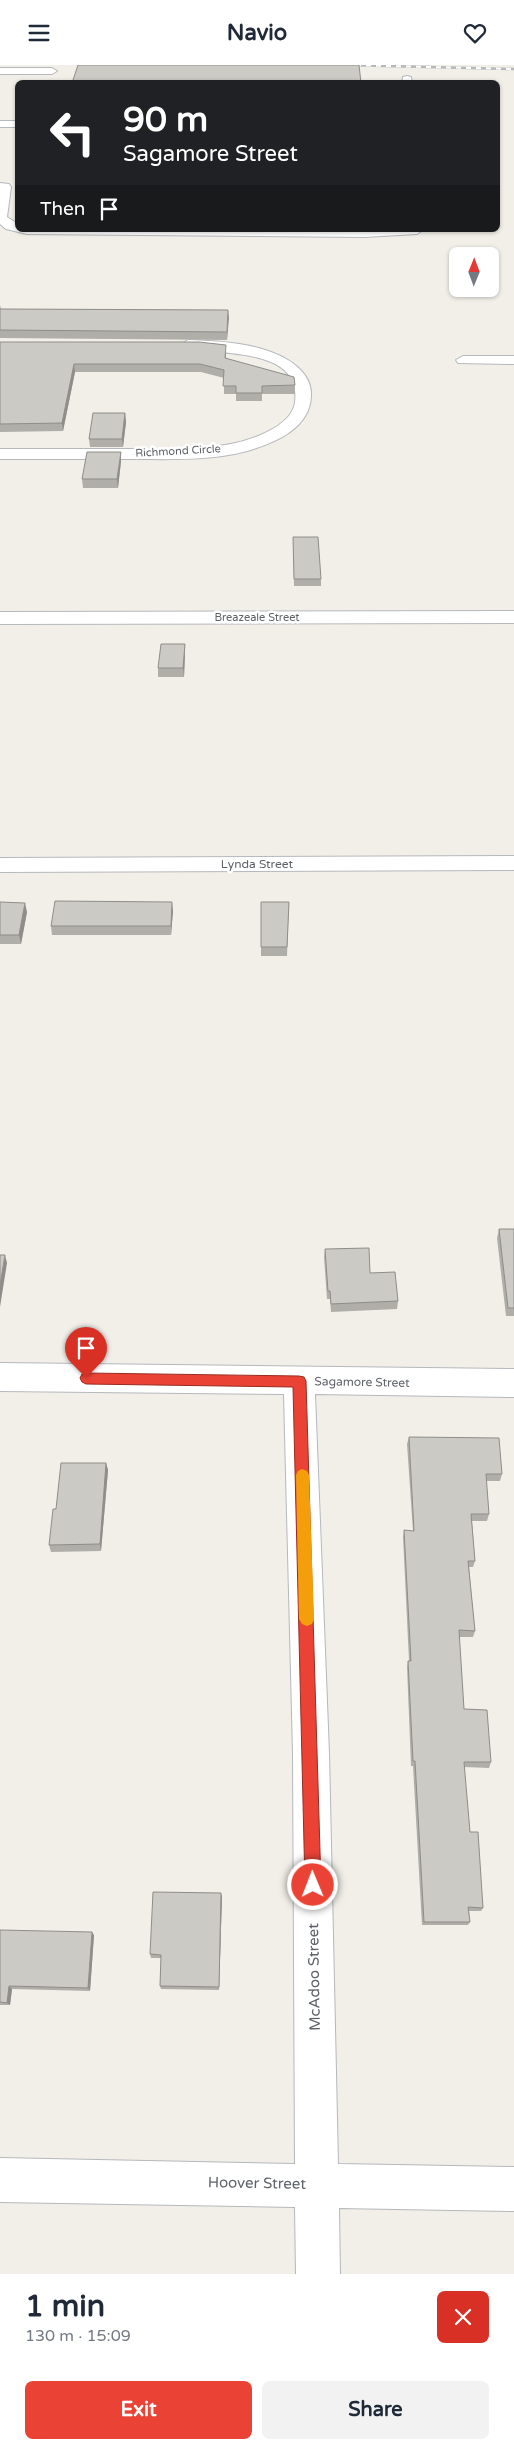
<!DOCTYPE html>
<html lang="en">
<head>
<meta charset="utf-8">
<style>
  body { margin:0; font-family:"Varela Round",sans-serif; background:#f2f2f3; color:#1f2937; height:100vh; display:flex; flex-direction:column; font-size:19px; white-space:nowrap }
  * { box-sizing:border-box; margin:0 }
  p { font-size:16px; color:#747a83 }
  .icon { flex:none; width:28px; height:28px; fill:none; stroke:currentColor; stroke-width:2; stroke-linecap:round; stroke-linejoin:round }
  .map { position:relative; height:2209px; overflow:hidden }
  .drawer { display:flex; flex-direction:column; background:#fff; flex:1 }
  .drawer>* { flex:none }
  .hud { position:absolute; left:15px; top:15px; width:485px; height:152px; border-radius:8px; box-shadow:0 1px 4px #0004; background:#202124; color:#fff; overflow:hidden }
  .needle { width:32px; rotate:1deg }
  .buttons { position:absolute; left:449px; top:182px; display:grid; gap:10px }
  .buttons a { display:grid; place-items:center; width:50px; height:50px; border-radius:8px; background:#fff; box-shadow:0 1px 4px #0004; font-size:25px }
  .pin { position:absolute; display:grid; place-items:center; width:42px; height:42px; color:#fff; margin:-51px -21px; border-radius:50% 50% 50% 0; rotate:-45deg; box-shadow:0 0 5px #0007 }
  .pin .icon { rotate:45deg }
  .me { position:absolute; width:55px; margin:-28px; rotate:359deg; stroke-linejoin:round; filter:drop-shadow(0 0 4px #0008) }
  .turn { display:flex; align-items:center; gap:18px; height:105px; padding:0 25px; font-size:22px }
  .turn .icon { width:65px; height:65px; stroke-width:2.5 }
  .turn b { display:block; font-size:35px; line-height:42px }
  .then { display:flex; align-items:center; height:48px; padding:0 25px; background:#0003; gap:10px; font-size:19px }
  .round { display:grid; place-items:center; flex:none; width:52px; height:52px; border-radius:8px; background:#f2f2f3 }
  .summary { display:flex; align-items:center; justify-content:space-between; height:85px; padding:0 25px }
  h1 { font-size:30px; font-weight:800; line-height:38px }
  .cta { display:flex; gap:10px; margin-top:auto; padding:10px 25px }
  .cta a { flex:1; height:58px; border-radius:8px; background:#ea4335; color:#fff; font-size:20px; font-weight:800; line-height:58px; text-align:center }
  .cta a+a { background:#f2f2f3; color:#1f2937 }
  header { display:flex; justify-content:space-between; align-items:center; height:65px; padding:0 25px; background:#fff; font-size:22px; font-weight:800 }
  .map>svg:first-child { display:block }
</style>
</head>
<body>
<header><svg class="icon" aria-label="menu" viewBox="0 0 24 24"><path d="M4 6h16M4 12h16M4 18h16"/></svg>Navio<svg class="icon" aria-label="heart" viewBox="0 0 24 24"><path d="M12 20l-8-8c-3-5 5-10 8-4 3-6 11-1 8 4z"/></svg></header>
<div class="map">
<svg width="514" height="2209" viewBox="0 0 514 2209">
  <rect width="100%" height="100%" fill="#f1efe8"/>
  <g fill="none" stroke-linecap="round" stroke-linejoin="round">
    <g stroke="#b5b8bc" stroke-width="2">
      <path id="minor" d="M0,3h52l5,3 -5,3h-52z
        M407,11l4,1 1,6h-10l1,-6z
        M0,56h18v6h-18z
        M0,118l9,1 2,3 -4,30 11,7v6h405l-6,4 -52,3 -338,-3 -21,-5 -6,-5z
        M188,275c32,1 72,3 100,20 13,8 24,20 23,36 -1,33 -37,47 -64,55 -37,10 -76,8 -114,8 -44,0 -89,0 -133,0v-10c43,0 86,0 130,0 31,0 63,1 95,-4 21,-3 67,-17 70,-43 7,-56 -78,-46 -112,-55l-2,-3z
        M463,291h51v8l-56,-1 -2,-3z
        M514,546v12l-514,1v-12z
        M514,791v14l-514,2v-14z
        M0,1298l514,6v28l-199,-3 14,359 9,411 176,3v44l-175,-3 1,66h-44l-1,-67 -295,-5v-44l295,6 -2,-411 -9,-359 -284,-3z"/>
    </g>
    <use href="#minor" fill="#fff" fill-rule="evenodd"/>
    <g stroke="#b6b7b8" stroke-width="2.5">
      <path id="rail" d="M346,0l168,4"/>
    </g>
    <use href="#rail" stroke="#fff" stroke-width="2" stroke-dasharray="5" stroke-linecap="butt"/>
  </g>
  <path fill="#afaea9" d="M0,240l1,4 227,1 -1,30 -227,-2z
    M0,277l226,11v5l69,27v9h-33v7h-26v-7h-12v-16l-23,-6h-126l-12,59 -63,1z
    M125,348l1,9 -3,25h-33l-1,-8z
    M121,387v9l-3,27h-35l-1,-9z
    M293,472l28,42v7h-27z
    M185,579v9l-1,24h-26v-9z
    M0,837l27,10 -6,32h-21z
    M261,837h28l-2,54h-26z
    M173,846l-2,24h-119l-1,-9z
    M499,1164h15v87h-8l-9,-78z
    M325,1184l45,24 28,28 -1,8 -66,3 -1,-13h-3l-3,-42z
    M409,1372l93,37 -2,7h-14l3,33 -2,7h-15l3,40 -2,6h-4l6,64 -2,6h-14l5,72 27,53 -2,6 -25,-1 6,65 13,76 -2,3h-12l1,11 -2,3h-46l-9,-159h-2l-4,-99 1,-6h1l-6,-124 1,-7 9,1 -6,-87z
    M106,1398l2,7 -7,81 -50,1 -2,-7 7,-36z
    M222,1832l-3,93 -58,-1 -1,-3 1,-28h-10l-1,-4z
    M0,1865l94,5 -4,56 -78,-2 -2,16h-10z"/>
  <path fill="#8f8d8a" d="M228,245l1,8 -2,22v-8z
    M74,299l1,8 -12,59 -1,-8z
    M125,348l1,9 -3,25 -1,-8z
    M121,387v9l-3,27 -1,-9z
    M185,579v9l-1,24 -1,-9z
    M172,837l1,9 -2,24v-9z
    M25,838l2,9 -6,32 -2,-9z
    M5,1190l2,8 -7,44v-22z
    M106,1398l2,7 -7,81 -1,-7z
    M221,1828l1,4 -3,93v-3z
    M92,1867l2,3 -4,56 -2,-3z
    M9,1921l3,3 -2,16 -3,-2z"/>
  <path fill="#cccac5" stroke="#8f8d8a" d="M78,0h281l2,18h-289z
    M0,244l228,1 -1,22 -227,-2z
    M0,277h199l27,3 -1,13 69,19 1,8 -33,1v7h-26v-7h-13l1,-16 -24,-6h-126l-12,59 -62,1z
    M93,348h32l-3,26h-33z
    M87,387h34l-4,27h-35z
    M293,472h25l3,42h-27z
    M161,579h24l-2,24h-25z
    M55,836l117,1 -1,24h-120z
    M0,837l25,1 -6,32h-19z
    M261,837h28l-2,45h-26z
    M499,1164h15v79h-6z
    M369,1183l1,25 25,-1 3,29 -67,3 -1,-13h-2l-3,-42z
    M0,1190h5l-5,30z
    M409,1372l90,1 3,36h-16l3,40h-18l4,47h-7l7,70 -16,-1 5,79 23,1 4,52h-27l6,70h8l5,76 -15,-1 2,15h-46l-9,-161h-2l-5,-100h3l-7,-131 10,1z
    M61,1398h45l-6,81 -51,1 4,-36h3z
    M153,1827l68,1 -2,94 -59,-1 1,-31 -11,-1z
    M0,1865l92,2 -4,56 -79,-2 -2,17 -7,-1z"/>
  <path fill="#ea4335" stroke="#982c22" d="M86,1308l213,3 5,1 2,4 15,504 -3,5 -5,2 -6,-2 -2,-5 -12,-498 -207,-3 -4,-2 -2,-4 2,-4z"/>
  <path fill="#f59e0b" d="M302,1404l5,2 2,4 5,144 -2,5 -5,2 -5,-2 -3,-5 -3,-144 2,-4z"/>
  <g text-anchor="middle" dominant-baseline="central" stroke-width="5" stroke-linejoin="round" paint-order="stroke">
    <g font-size="11" fill="#5f6368" stroke="#fff">
      <text transform="translate(178 386) rotate(-3)">Richmond Circle</text>
      <text x="257" y="552">Breazeale Street</text>
    </g>
    <g font-size="12" fill="#5f6368" stroke="#fff">
      <text x="257" y="799">Lynda Street</text>
      <text transform="translate(362 1317) rotate(1)">Sagamore Street</text>
    </g>
    <g font-size="15" fill="#5f6368" stroke="#fff">
      <text transform="translate(314 1912) rotate(-91)">McAdoo Street</text>
      <text transform="translate(257 2118) rotate(1)">Hoover Street</text>
    </g>
  </g>
</svg>
<div class="buttons">
<a><svg class="needle" viewBox="-14 -14 28 28"><path d="M0-13l5 13h-10z" fill="#e53935"/><path d="M0 13l5-13h-10z" fill="#747a83"/></svg></a>
</div>
<div class="pin" style="left:86px;top:1313px;background:#d93025"><svg class="icon" aria-label="arrive" viewBox="0 0 24 24"><path d="M6 21V4h12l-3 4 3 4H6"/></svg></div>
<svg class="me" style="left:313px;top:1820px" viewBox="-20 -20 40 40"><circle r="17" fill="#ea4335" stroke="#fff" stroke-width="3"/><path d="M0-11L8 9 0 5-8 9z" fill="#fff"/></svg>
<div class="hud">
<div class="turn"><svg class="icon" aria-label="left" viewBox="0 0 24 24"><path d="M17 20v-9H6M10 6l-5 5 5 5"/></svg><div><b>90 m</b>Sagamore Street</div></div>
<div class="then">Then<svg class="icon" aria-label="arrive" viewBox="0 0 24 24"><path d="M6 21V4h12l-3 4 3 4H6"/></svg></div>
</div>
</div>
<section class="drawer">
<div class="summary"><div><h1>1 min</h1><p>130 m · 15:09</p></div><a class="round" style="background:#d93025;color:#fff"><svg class="icon" aria-label="close" viewBox="0 0 24 24"><path d="M6 6l12 12M18 6L6 18"/></svg></a></div>
<div class="cta"><a>Exit</a><a>Share</a></div>
</section>
</body>
</html>
